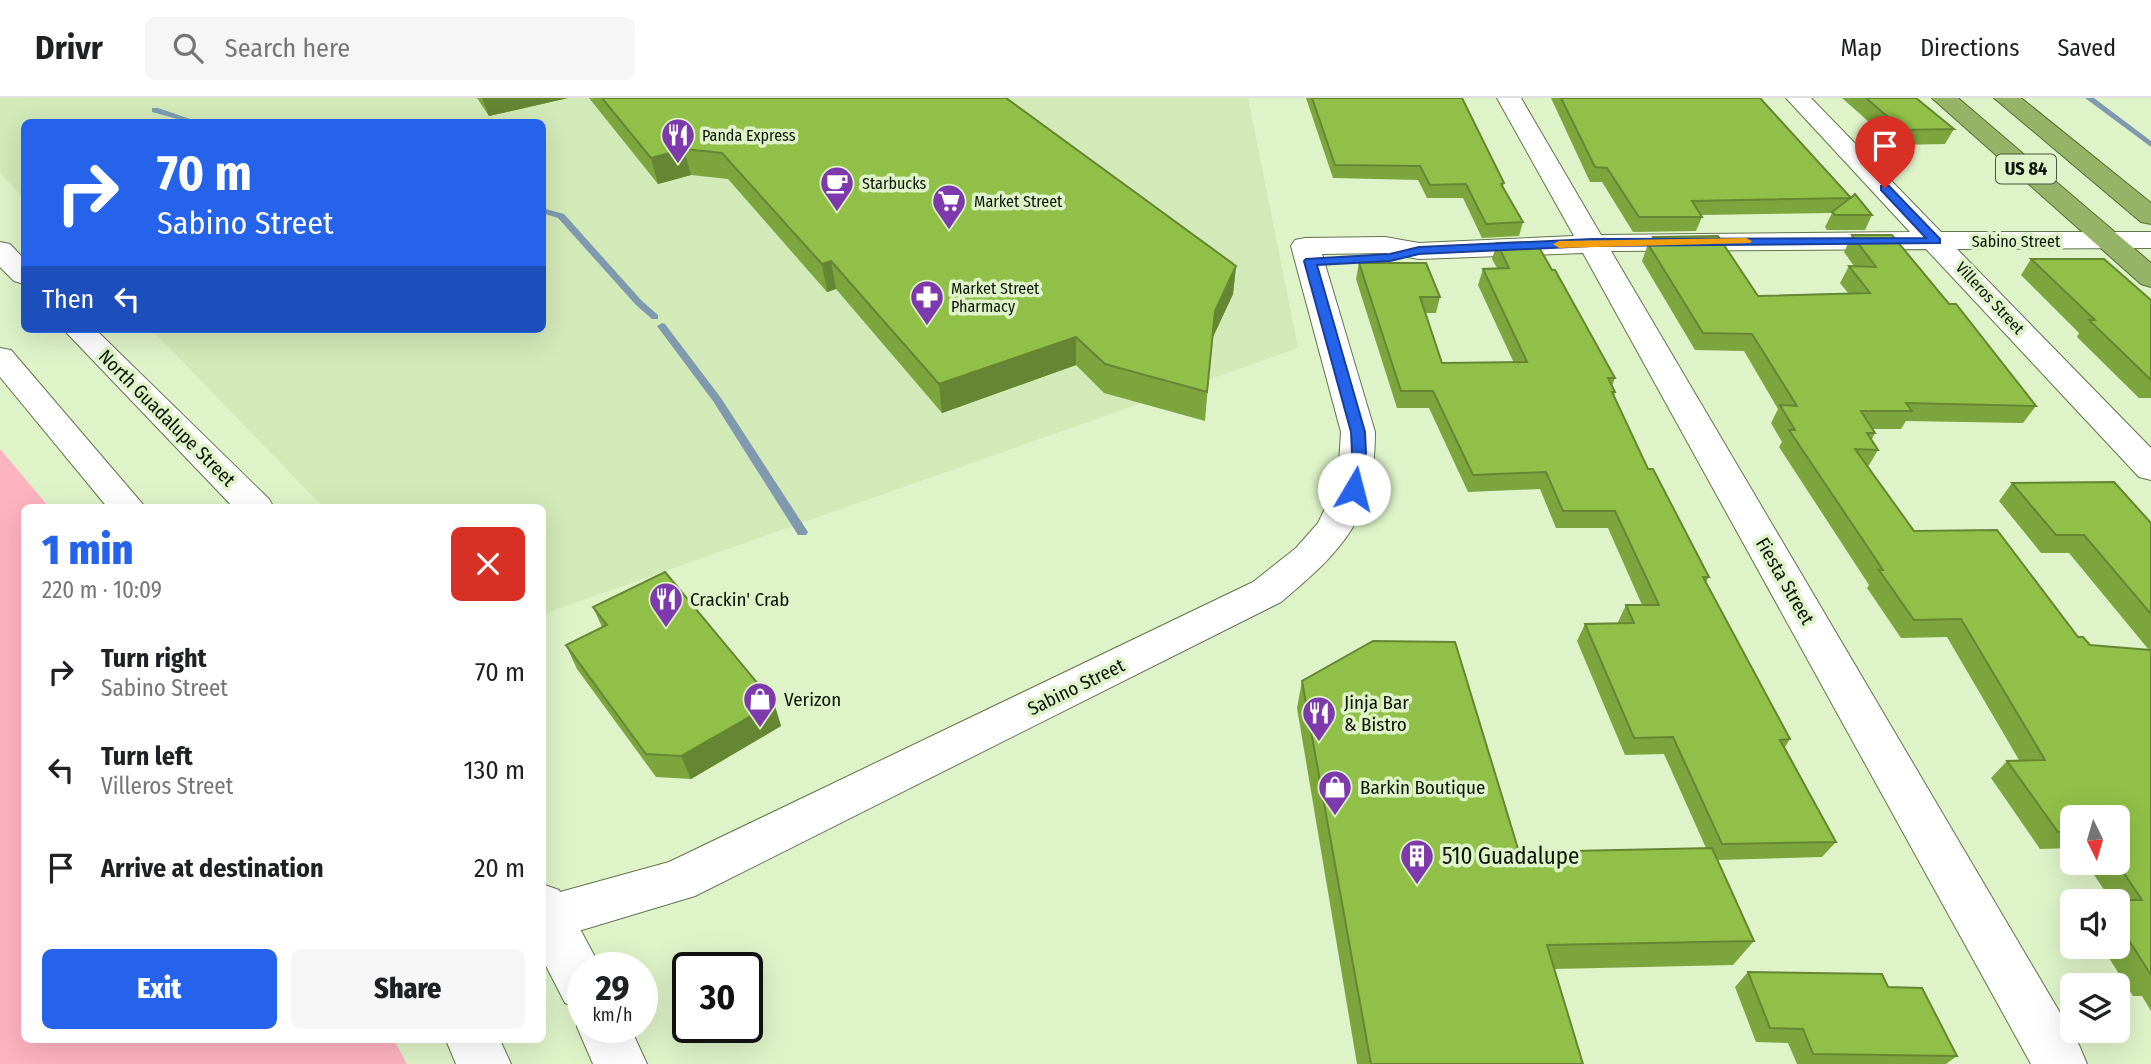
<!DOCTYPE html>
<html lang="en">
<head>
<meta charset="utf-8">
<style>
  body { margin:0; font-family:"Fira Sans Condensed",sans-serif; background:#f6f6f6; color:#202124; height:100vh; display:flex; flex-direction:column; font-size:26px; white-space:nowrap }
  * { box-sizing:border-box; margin:0 }
  p { font-size:23px; color:#757577 }
  .icon { flex:none; width:38px; height:38px; fill:none; stroke:currentColor; stroke-width:2; stroke-linecap:round; stroke-linejoin:round }
  .map { position:relative; flex:1; overflow:hidden }
  .drawer { position:absolute; left:21px; top:406px; width:525px; height:539px; display:flex; flex-direction:column; background:#fff; border-radius:10px; box-shadow:0 7px 28px #0002 }
  .drawer>* { flex:none }
  .guide { position:absolute; left:21px; top:21px; width:525px; height:214px; border-radius:10px; box-shadow:0 7px 28px #0002; background:#2563eb; color:#fff; overflow:hidden }
  .needle { width:46px; rotate:175deg }
  .fabs { position:absolute; left:2060px; top:707px; display:grid; gap:14px }
  .fabs a { display:grid; place-items:center; width:70px; height:70px; border-radius:10px; background:#fff; box-shadow:0 7px 28px #0002; font-size:35px }
  .speed { position:absolute; left:567px; top:854px; display:flex; gap:14px; font-size:35px; font-weight:700; text-align:center }
  .speed>* { display:grid; place-content:center; width:91px; height:91px; border-radius:50%; background:#fff; box-shadow:0 7px 28px #0002; line-height:1 }
  .speed small { font-size:18px; font-weight:400 }
  .speed .limit { border:4px solid #111; border-radius:10px; background:#fff; color:#111 }
  .pin { position:absolute; display:grid; place-items:center; width:60px; height:60px; color:#fff; margin:-72px -30px; border-radius:50% 50% 50% 0; rotate:-45deg; box-shadow:0 0 7px #0007 }
  .pin .icon { rotate:45deg }
  .me { position:absolute; width:77px; margin:-38px; rotate:8deg; stroke-linejoin:round; filter:drop-shadow(0 0 5px #0008) }
  .turn { display:flex; align-items:center; gap:24px; height:147px; padding:0 21px; font-size:32px }
  .turn .icon { width:91px; height:91px; stroke-width:2.5 }
  .turn b { display:block; font-size:49px; line-height:60px }
  .then { display:flex; align-items:center; height:66px; padding:0 21px; background:#0003; gap:14px; font-size:26px }
  .round { display:grid; place-items:center; flex:none; width:74px; height:74px; border-radius:10px; background:#f6f6f6 }
  .overview { display:flex; align-items:center; justify-content:space-between; height:119px; padding:0 21px }
  h1 { font-size:42px; font-weight:800; line-height:52px; color:#2563eb }
  .button { display:flex; gap:14px; margin-top:auto; padding:14px 21px }
  .button a { flex:1; height:80px; border-radius:10px; background:#2563eb; color:#fff; font-size:28px; font-weight:800; line-height:80px; text-align:center }
  .button a+a { background:#f6f6f6; color:#202124 }
  ul { padding:0; list-style:none }
  li { display:flex; align-items:center; gap:21px; height:98px; padding:0 21px }
  li div { flex:1 }
  li b { display:block; font-size:26px }
  li em { font-style:normal }
  header { display:flex; align-items:center; gap:42px; box-sizing:border-box; height:98px; padding:0 35px; background:#fff; border-bottom:2px solid #e0e0e0 }
  header strong { font-size:33px }
  nav { display:flex; gap:38px; margin-inline-start:auto; font-size:24px }
  .search { width:490px; height:63px; background:#f6f6f6; display:flex; align-items:center; gap:18px; box-sizing:border-box; padding:0 24px; border-radius:10px; color:#757577; font-size:26px }
  .map>svg:first-child { display:block }
</style>
</head>
<body>
<header>
<strong>Drivr</strong>
<div class="search"><svg class="icon" aria-label="search" viewBox="0 0 24 24"><circle cx="10" cy="10" r="6"/><path d="M15 15l6 6"/></svg>Search here</div>
<nav><a>Map</a><a>Directions</a><a>Saved</a></nav>
</header>
<div class="map">
<svg width="2151" height="966" viewBox="0 0 2151 966">
  <rect width="100%" height="100%" fill="#def3c8"/>
  <path fill="#d2e9b8" d="M0,0h1248l50,250 -755,266 -1,-106 -219,-1 -172,-178h391v-207h-518v77l-24,-26z"/>
  <path fill="#feb3c0" d="M0,351l49,58 -25,1v532h370l13,24h-407z"/>
  <g fill="none" stroke-linecap="round" stroke-linejoin="round">
    <path fill="#7f9aaf" fill-rule="evenodd" d="M2085,0h9l57,43v6z
      M152,10h6l41,14h-11l-36,-10z
      M542,110l22,6 78,87 16,14v4h-6l-16,-14 -78,-87 -16,-5z
      M662,225l3,1 56,74 85,131 2,3 -2,3h-8l-85,-134 -56,-75z"/>
    <g stroke="#63744e" stroke-width="2">
      <path id="minor" d="M1497,0h24l80,137 309,-3 -124,-134h25l130,134h210v16l-194,1 194,199v32l-12,-3 -213,-228 -315,2 468,794 8,19h-56l-448,-811 -164,6 -34,-6 -63,1 53,178c0,86 -32,118 -94,170l-586,294 -153,46v-45l127,-35 584,-280 43,-34 22,-25 15,-31 6,-29 2,-31 -50,-186 4,-6 10,-2 80,-1 34,6 155,-7z"/>
    </g>
    <g stroke="#63744e" stroke-width="2">
      <path id="secondary" d="M0,144l10,2 14,15v25l-10,-3 -14,-14z
        M63,231h32l174,170 5,9h-40z
        M0,250l11,2 135,158h-38l-108,-131z
        M542,786l17,6 42,78h-18v42l-18,-7 -23,-45z
        M583,915v14h47l17,37h-54l-16,-37z
        M446,942h54l11,24h-55z"/>
    </g>
    <g stroke="#55702e" stroke-width="2">
      <path id="trunk" d="M1932,0h26l193,165v24l-10,-3z
        M1994,0h27l130,105v21l-10,-2z"/>
    </g>
    <use href="#minor" fill="#fff" fill-rule="evenodd"/>
    <use href="#secondary" fill="#fff" fill-rule="evenodd"/>
    <use href="#trunk" fill="#96b468" fill-rule="evenodd"/>
  </g>
  <path fill="#7ca53e" d="M477,0h91l-79,18z
    M589,0h417l230,168 -3,28 -21,45 -7,82 -101,-28 -28,-28 -134,48 -106,-124 -9,3 -99,-113 -37,-4 -33,9z
    M1306,0h156l42,85 -1,3 20,36 -4,14 -37,2 -19,-40h-36l-9,-18 -85,-2z
    M1551,0h209l91,100 21,17 -7,15h-38l-2,-3 7,-14 -131,2 1,2 -6,14 -63,1 -31,-50h-12z
    M1842,0h74l38,31 -9,15 -50,1z
    M1852,137l97,69 87,102 -13,17 -117,-2 -5,8h-28l2,4 -3,6 6,11 -10,17 46,64 176,114 59,5 -80,-97h-28l-42,-52 13,-18 139,40v488l-9,-15h-9l-31,-49h16v-46h-18l2,-1h9l-25,-37h32v-46h-46v31l-32,1 -49,-71 16,-17 12,-1 -72,-123 -46,1 -34,-50 2,-3 -90,-138 3,-5 -11,-19 7,-14 -34,-58 -49,-1 -53,-89 6,-17h2l3,-7 105,59 90,-3 -8,-10 9,-17h5l-10,-14z
    M1497,145l118,135 -3,8 3,6 -1,4 34,73 61,108 -3,5 84,157 -5,8 51,95 -14,15 -105,3 37,81 -21,24 -179,4 29,95h-226l-60,-356 5,-27 217,171 187,-4 -42,-94 -39,1 -48,-114 8,-17 33,-1v-1l8,-17h16l-34,-77h-52l-16,-39 -72,3 -39,-84h-32l-41,-129 3,-16 81,34 -4,16h-11l17,50h72l-36,-78 5,-16 14,-1 -5,-9z
    M2031,161l120,41v98h-12l-62,-61 2,-4 -58,-58z
    M593,509l181,96 7,23 -90,53 -35,-2 -79,-108 -11,-24 36,-18z
    M1748,874l140,15 69,69 -11,8h-149l-9,-21 -32,-1 -21,-55z"/>
  <path fill="#658632" d="M482,0h86l-79,18z
    M684,51l7,26 -33,9 -7,-26z
    M831,163l5,28 -9,3 -5,-28z
    M1236,168l-3,28 -21,45 3,-28z
    M1076,239v28l-134,48 -3,-29z
    M774,605l7,23 -90,53 -10,-23z"/>
  <path fill="#90c048" stroke="#658632" stroke-width="2" d="M602,0h404l230,168 -21,45 -8,81 -102,-28 -29,-27 -137,47 -108,-123 -9,3 -100,-111 -38,-4 -33,9z
    M1312,0h150l42,85 -3,1 22,38 -37,2 -20,-40 -36,1 -10,-19 -85,-1z
    M1561,0h199l91,100 4,-4 17,21h-37l-3,-3 18,-14 -158,3 10,16h-63l-32,-49 -12,-1z
    M1866,0h50l38,31 -51,1z
    M1852,137h40l57,69h7l80,102 -130,-3 6,8h-51l14,22h-8l11,17 -23,-1 59,82 83,-1 81,107h5l7,8 61,5v325l-33,-52v-22h-15l-1,-1h40l-25,-37h1v-46h-46v15h-14l-51,-71 38,-1 -84,-141 -47,1 -35,-50h4l-94,-140h6l-15,-25 17,1 -45,-72 -49,-1 -55,-89h10l-5,-7 65,-1 40,60 112,-3 -21,-27 27,1z
    M1536,144l16,28h3l60,108h-7l7,14h-3l36,77h5l56,108h-6l87,162 -10,1 56,102 -114,2 -49,-107 -39,1 -49,-114 49,-1 -8,-18h33l-44,-94h-52l-17,-39 -73,3 -40,-84h-32l-42,-128h67l14,34h-20l22,66 85,-1 -44,-93 26,-1 -12,-25z
    M2031,161h73l47,41v80l-62,-60h6z
    M2114,384l37,41v91l-67,-79h-28l-44,-52z
    M665,474l109,131 -93,53 -35,-2 -80,-109 41,-20 -14,-18z
    M1373,543l82,1 64,210 193,-4 42,93 -207,4 36,119h-212l-69,-383z
    M1748,874l134,2 6,13 34,1 35,68 -144,-2 -10,-25 -33,-1z"/>
  <path fill="#2563eb" stroke="#184099" stroke-width="2" d="M1881,88h8l51,53v4l-348,3 -173,8 -29,7 -73,4 48,167 1,21 -5,36 -7,5 -8,-5 6,-36 -1,-21 -47,-171 2,-2 84,-5 29,-7 173,-8 334,-1 -45,-48z"/>
  <path fill="#f59e0b" d="M1746,140l6,3 -2,2 -191,5 -6,-4 6,-3z"/>
  <defs>
    <g id="restaurant-pin" transform="scale(1.75)"><path d="M0 17L-7.5 6A9.5 9.5 0 1 1 7.5 6Z" fill="#7e39ad" stroke="#def3c8"/><path d="M-5-6h1v4h1v-4h1v4h1v-4h1v5L-1.5 .5V6h-2V.5L-5-1ZM5-6V6H3V1.5H1.5Q1.5-4 5-6Z" fill="#fff"/></g>
    <g id="cafe-pin" transform="scale(1.75)"><path d="M0 17L-7.5 6A9.5 9.5 0 1 1 7.5 6Z" fill="#7e39ad" stroke="#def3c8"/><path d="M-5.5-4.5H6V0H3Q3 3.5 0 3.5H-2.5Q-5.5 3.5-5.5 0ZM3-3.2v2h1.7v-2ZM-6 4.5H4V6H-6Z" fill="#fff"/></g>
    <g id="supermarket-pin" transform="scale(1.75)"><path d="M0 17L-7.5 6A9.5 9.5 0 1 1 7.5 6Z" fill="#7e39ad" stroke="#def3c8"/><path d="M-6-5.5h2.5l.6 2H6L4.5 2H-2.5L-4.4-4H-6ZM-1.5 3.2a1.3 1.3 0 1 0 .1 0ZM3 3.2a1.3 1.3 0 1 0 .1 0Z" fill="#fff"/></g>
    <g id="pharmacy-pin" transform="scale(1.75)"><path d="M0 17L-7.5 6A9.5 9.5 0 1 1 7.5 6Z" fill="#7e39ad" stroke="#def3c8"/><path d="M-2-6h4v4h4v4h-4v4h-4v-4h-4v-4h4Z" fill="#fff"/></g>
    <g id="shop-pin" transform="scale(1.75)"><path d="M0 17L-7.5 6A9.5 9.5 0 1 1 7.5 6Z" fill="#7e39ad" stroke="#def3c8"/><path d="M-5-2.5h2.3a2.7 3.5 0 0 1 5.4 0H5L5.5 6h-11ZM-1.5-2.5h3a1.5 2.3 0 0 0-3 0Z" fill="#fff"/></g>
    <g id="building-pin" transform="scale(1.75)"><path d="M0 17L-7.5 6A9.5 9.5 0 1 1 7.5 6Z" fill="#7e39ad" stroke="#def3c8"/><path d="M-4-6H4V6H1V3H-1V6H-4ZM-2.5-4.3h1.7v1.8h-1.7ZM.8-4.3h1.7v1.8H.8ZM-2.5-1h1.7V.8h-1.7ZM.8-1h1.7V.8H.8Z" fill="#fff"/></g>
  </defs>
  <g fill-rule="evenodd">
    <use href="#restaurant-pin" x="678" y="37"/>
    <use href="#cafe-pin" x="837" y="85"/>
    <use href="#supermarket-pin" x="949" y="103"/>
    <use href="#pharmacy-pin" x="927" y="199"/>
    <use href="#restaurant-pin" x="666" y="501"/>
    <use href="#shop-pin" x="760" y="601"/>
    <use href="#restaurant-pin" x="1319" y="615"/>
    <use href="#shop-pin" x="1335" y="689"/>
    <use href="#building-pin" x="1417" y="758"/>
  </g>
  <g text-anchor="middle" dominant-baseline="central" stroke-width="7" stroke-linejoin="round" paint-order="stroke">
    <g font-size="16" fill="#0e1406" stroke="#def3c8" text-anchor="start">
      <text x="702" y="37">Panda Express</text>
      <text x="862" y="85">Starbucks</text>
      <text x="974" y="103">Market Street</text>
      <text x="951" y="190">Market Street<tspan x="951" dy="18">Pharmacy</tspan></text>
    </g>
    <g font-size="16" fill="#0e1406" stroke="#def3c8">
      <text x="2016" y="143">Sabino Street</text>
      <text transform="translate(1990 200) rotate(47)">Villeros Street</text>
    </g>
    <rect fill="#def3c8" stroke="#4c5740" stroke-width="2" x="1996" y="56.5" width="60" height="29" rx="5"/>
    <g font-size="18" font-weight="bold" fill="#0e1406">
      <text x="2026" y="71">US 84</text>
    </g>
    <g font-size="19" fill="#0e1406" stroke="#def3c8">
      <text transform="translate(167 320) rotate(45)">North Guadalupe Street</text>
      <text transform="translate(1785 483) rotate(60)">Fiesta Street</text>
      <text transform="translate(1076 589) rotate(-26)">Sabino Street</text>
    </g>
    <g font-size="19" fill="#0e1406" stroke="#def3c8" text-anchor="start">
      <text x="690" y="501">Crackin' Crab</text>
      <text x="784" y="601">Verizon</text>
      <text x="1344" y="604">Jinja Bar<tspan x="1344" dy="22">&amp; Bistro</tspan></text>
      <text x="1360" y="689">Barkin Boutique</text>
    </g>
    <g font-size="23" fill="#0e1406" stroke="#def3c8" text-anchor="start">
      <text x="1442" y="758">510 Guadalupe</text>
    </g>
  </g>
</svg>
<div class="fabs">
<a><svg class="needle" viewBox="-14 -14 28 28"><path d="M0-13l5 13h-10z" fill="#e53935"/><path d="M0 13l5-13h-10z" fill="#757577"/></svg></a>
<a><svg class="icon" aria-label="sound" viewBox="0 0 24 24"><path d="M4 9h4l5-4v14l-5-4H4zM17 9q2 3 0 6"/></svg></a>
<a><svg class="icon" aria-label="layers" viewBox="0 0 24 24"><path d="M12 4l9 5-9 5-9-5zM3 14l9 5 9-5"/></svg></a>
</div>
<div class="speed"><div>29<small>km/h</small></div><div class="limit">30</div></div>
<div class="pin" style="left:1885px;top:90px;background:#d93025"><svg class="icon" aria-label="arrive" viewBox="0 0 24 24"><path d="M6 21V4h12l-3 4 3 4H6"/></svg></div>
<svg class="me" style="left:1354px;top:391px" viewBox="-20 -20 40 40"><circle r="19" fill="#fff"/><path d="M0-13L10 11 0 6-10 11z" fill="#2563eb"/></svg>
<div class="guide">
<div class="turn"><svg class="icon" aria-label="right" viewBox="0 0 24 24"><path d="M7 20v-9h11M14 6l5 5-5 5"/></svg><div><b>70 m</b>Sabino Street</div></div>
<div class="then">Then<svg class="icon" aria-label="left" viewBox="0 0 24 24"><path d="M17 20v-9H6M10 6l-5 5 5 5"/></svg></div>
</div>
<section class="drawer">
<div class="overview"><div><h1>1 min</h1><p>220 m · 10:09</p></div><a class="round" style="background:#d93025;color:#fff"><svg class="icon" aria-label="close" viewBox="0 0 24 24"><path d="M6 6l12 12M18 6L6 18"/></svg></a></div>
<ul>
<li><svg class="icon" aria-label="right" viewBox="0 0 24 24"><path d="M7 20v-9h11M14 6l5 5-5 5"/></svg><div><b>Turn right</b><p>Sabino Street</p></div><em>70 m</em></li>
<li><svg class="icon" aria-label="left" viewBox="0 0 24 24"><path d="M17 20v-9H6M10 6l-5 5 5 5"/></svg><div><b>Turn left</b><p>Villeros Street</p></div><em>130 m</em></li>
<li><svg class="icon" aria-label="arrive" viewBox="0 0 24 24"><path d="M6 21V4h12l-3 4 3 4H6"/></svg><div><b>Arrive at destination</b></div><em>20 m</em></li>
</ul>
<div class="button"><a>Exit</a><a>Share</a></div>
</section>
</div>
</body>
</html>
